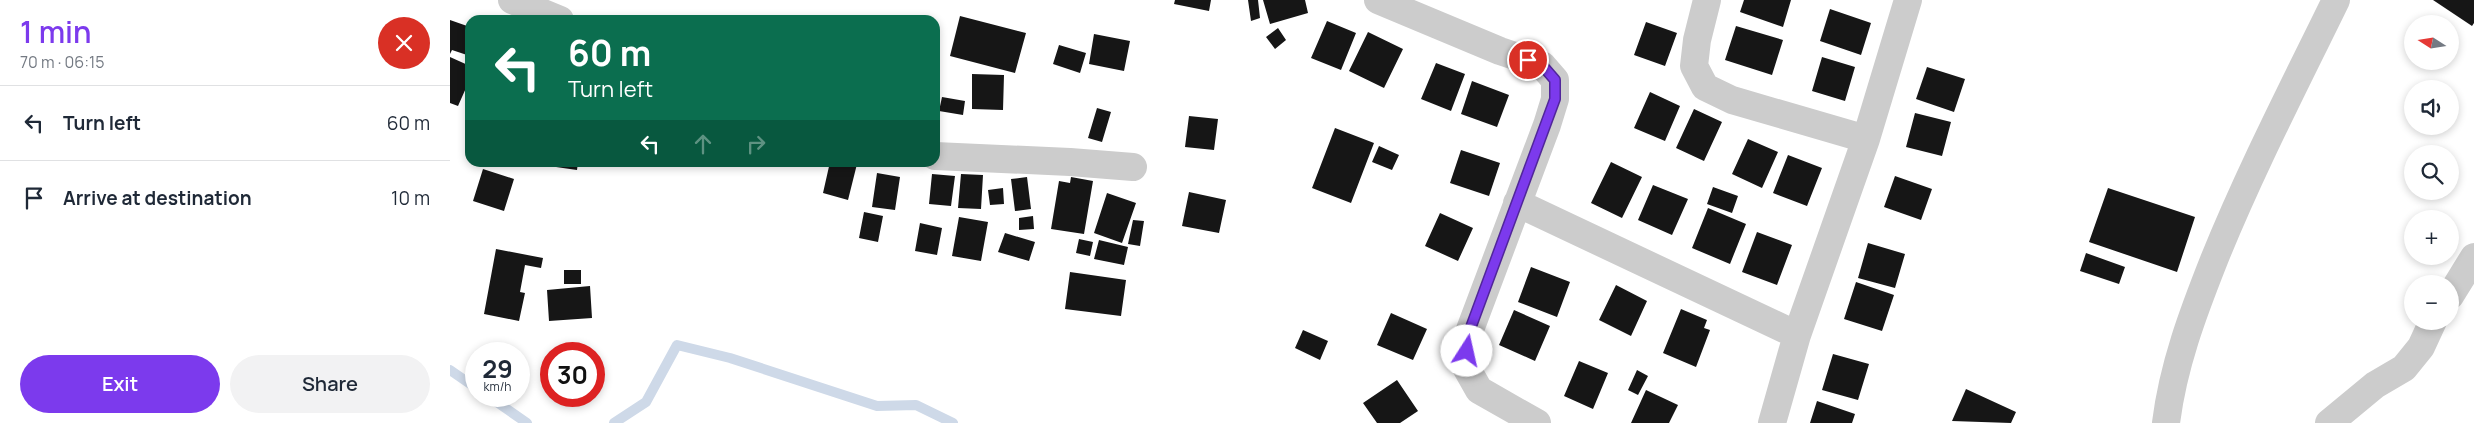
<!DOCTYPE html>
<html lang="en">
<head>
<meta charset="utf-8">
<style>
  body { margin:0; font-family:Manrope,sans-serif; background:#f2f2f3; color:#1f2937; height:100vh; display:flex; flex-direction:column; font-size:19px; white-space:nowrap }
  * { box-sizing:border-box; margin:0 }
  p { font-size:16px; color:#747a83 }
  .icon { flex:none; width:28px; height:28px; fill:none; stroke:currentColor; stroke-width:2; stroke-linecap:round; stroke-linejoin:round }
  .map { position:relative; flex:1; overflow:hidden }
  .details { display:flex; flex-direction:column; background:#fff; width:450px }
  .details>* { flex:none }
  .banner { position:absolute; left:15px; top:15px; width:475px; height:152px; border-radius:15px; box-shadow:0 2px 8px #0003; background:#0b6e4f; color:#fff; overflow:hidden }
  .needle { width:32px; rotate:282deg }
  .controls { position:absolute; left:1954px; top:15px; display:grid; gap:10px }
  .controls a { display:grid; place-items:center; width:55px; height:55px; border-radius:50%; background:#fff; box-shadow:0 2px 8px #0003; font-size:25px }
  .speed { position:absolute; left:15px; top:342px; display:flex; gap:10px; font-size:25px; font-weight:700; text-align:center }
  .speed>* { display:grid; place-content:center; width:65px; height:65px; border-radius:50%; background:#fff; box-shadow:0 2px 8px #0003; line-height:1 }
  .speed small { font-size:12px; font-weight:400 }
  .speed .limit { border:8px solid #d22; background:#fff; color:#111 }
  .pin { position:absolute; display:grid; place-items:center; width:42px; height:42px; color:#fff; margin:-21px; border:2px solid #fff; border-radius:50%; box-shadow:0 1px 5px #0007 }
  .me { position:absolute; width:55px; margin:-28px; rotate:10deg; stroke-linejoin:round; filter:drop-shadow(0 0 4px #0008) }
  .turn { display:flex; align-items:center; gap:18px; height:105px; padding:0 20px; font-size:22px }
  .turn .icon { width:65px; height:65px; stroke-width:2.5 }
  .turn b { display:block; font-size:35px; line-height:42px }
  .lanes { display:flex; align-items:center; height:48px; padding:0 20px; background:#0003; justify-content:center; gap:25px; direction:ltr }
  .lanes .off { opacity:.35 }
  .round { display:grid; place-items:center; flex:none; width:52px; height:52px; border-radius:26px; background:#f2f2f3 }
  .summary { display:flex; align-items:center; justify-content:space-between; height:85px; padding:0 20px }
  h1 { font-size:30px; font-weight:600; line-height:38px; color:#7c3aed }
  .primary-button { display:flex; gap:10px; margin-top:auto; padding:10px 20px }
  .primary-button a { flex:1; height:58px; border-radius:30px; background:#7c3aed; color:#fff; font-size:20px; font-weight:600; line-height:58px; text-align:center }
  .primary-button a+a { background:#f2f2f3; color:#1f2937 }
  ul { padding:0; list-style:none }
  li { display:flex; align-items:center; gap:15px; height:75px; padding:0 20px; border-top:1px solid #e0e1e3 }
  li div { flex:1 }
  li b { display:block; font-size:19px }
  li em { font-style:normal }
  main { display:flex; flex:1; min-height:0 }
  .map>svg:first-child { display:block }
</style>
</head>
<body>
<main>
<section class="details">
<div class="summary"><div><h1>1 min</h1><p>70 m · 06:15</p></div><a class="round" style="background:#d93025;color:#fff"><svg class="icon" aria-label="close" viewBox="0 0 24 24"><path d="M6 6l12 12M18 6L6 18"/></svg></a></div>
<ul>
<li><svg class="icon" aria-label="left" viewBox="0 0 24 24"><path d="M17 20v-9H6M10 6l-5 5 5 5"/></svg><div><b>Turn left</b></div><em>60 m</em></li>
<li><svg class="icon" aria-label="arrive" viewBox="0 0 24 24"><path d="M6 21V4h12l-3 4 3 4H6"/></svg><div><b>Arrive at destination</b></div><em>10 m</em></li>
</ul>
<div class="primary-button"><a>Exit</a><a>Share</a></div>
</section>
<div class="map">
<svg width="2024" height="423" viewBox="0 0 2024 423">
  <rect width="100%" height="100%" fill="#fff"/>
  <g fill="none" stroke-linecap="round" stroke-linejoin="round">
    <path stroke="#ced9e8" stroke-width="10" d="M0,370l26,18
      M38,396l39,27
      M164,423l32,-21 31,-57 53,13 147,48 39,-1 37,18"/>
  </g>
  <path fill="#161616" d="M725,0h36l-2,11 -35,-7z
    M798,0h10l2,18 -9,3z
    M813,0h42l3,13 -38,11z
    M1294,0h47l-8,27 -43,-15z
    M1983,0h41v23l-2,3z
    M1380,9l41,14 -10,32 -41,-14z
    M510,16l66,17 -11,40 -65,-17z
    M0,20l20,7v29l-18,-6 -2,4z
    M877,21l29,12 -15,37 -30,-12z
    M1196,22l31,11 -12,33 -31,-11z
    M1286,26l47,14 -11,35 -47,-15z
    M828,28l8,12 -11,9 -9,-12z
    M918,32l35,17 -19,39 -35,-17z
    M644,34l36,7 -6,30 -35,-7z
    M609,45l27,8 -6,20 -27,-9z
    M0,57l20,9v13l-12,27 -8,-3z
    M1372,57l33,10 -10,34 -33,-10z
    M986,63l29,11 -14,37 -30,-12z
    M1477,67l38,12 -11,33 -38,-13z
    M522,74l32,1 -1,35 -31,-1z
    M1022,81l37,14 -12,32 -36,-13z
    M1200,92l30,14 -15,35 -31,-13z
    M492,97l23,4 -2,14 -24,-4z
    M647,108l14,4 -9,30 -14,-4z
    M1244,109l28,13 -18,39 -28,-13z
    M1465,113l36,9 -9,34 -36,-9z
    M739,116l29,3 -4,31 -29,-3z
    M885,128l39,15 -23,60 -39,-15z
    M1298,139l30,13 -16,36 -30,-14z
    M929,146l20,9 -7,15 -20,-8z
    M1011,150l39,13 -11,33 -39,-13z
    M1338,155l34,13 -15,38 -34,-13z
    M107,162h21l-1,8 -21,-3z
    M380,162l27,2 -9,36 -25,-7z
    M1161,162l31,15 -20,41 -31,-15z
    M33,169l31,10 -10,32 -31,-10z
    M427,173l23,4 -5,33 -23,-3z
    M482,174l23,2 -4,30 -22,-2z
    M511,174l22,1 -2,34 -23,-1z
    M1445,176l37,13 -11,31 -37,-13z
    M577,177l4,32 -16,2 -4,-32z
    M621,177l22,4 -9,53 -33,-5 8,-48 11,2z
    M1203,185l35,14 -16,36 -34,-15z
    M1263,187l25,9 -6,17 -25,-9z
    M553,188l1,16 -14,1 -2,-15z
    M1658,188l87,29 -18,55 -88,-30z
    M739,192l37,8 -7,33 -37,-7z
    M657,193l29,10 -14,40 -28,-10z
    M1258,208l38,16 -16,40 -38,-16z
    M414,212l19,4 -5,26 -19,-4z
    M990,213l33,15 -15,33 -33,-15z
    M583,216l1,13 -15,1v-12z
    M509,217l29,5 -7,39 -29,-5z
    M683,220l11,1 -4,25 -12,-2z
    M470,223l22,5 -5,27 -22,-4z
    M1307,232l35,13 -15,40 -35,-13z
    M555,233l30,9 -6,19 -31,-9z
    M629,239l14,3 -3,14 -14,-3z
    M649,240l29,7 -4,18 -30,-6z
    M1418,243l37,11 -10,34 -37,-10z
    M46,249l47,9 -2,10 -16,-3 -5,27 5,1 -6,28 -35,-7z
    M1636,253l39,14 -6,17 -39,-13z
    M1081,267l39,15 -13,35 -39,-15z
    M114,270h17v14h-17z
    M620,272l56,8 -5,36 -56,-7z
    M1406,282l38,13 -12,36 -38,-12z
    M1166,285l31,16 -16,35 -32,-16z
    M140,286l2,32 -43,3 -2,-31z
    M1231,309l26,11 -3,8 6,2 -14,37 -33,-14z
    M1064,310l36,16 -15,35 -36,-16z
    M941,313l36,16 -14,31 -36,-15z
    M853,330l25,11 -8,19 -25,-12z
    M1383,354l36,10 -11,36 -36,-10z
    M1129,361l29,12 -15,36 -29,-13z
    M1187,370l11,6 -10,19 -10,-5z
    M947,380l21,31 -18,12h-23l-14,-20z
    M1516,389l50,23 -5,11 -59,-2z
    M1196,390l32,15 -9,18h-38z
    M1367,401l38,13 -3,9h-42z"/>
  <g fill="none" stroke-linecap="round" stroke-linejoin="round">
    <path stroke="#ccc" stroke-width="28" d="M62,0l48,20
      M928,0l122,51 42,14 13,15v19l-8,26 -79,210 -2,32 13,23 58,33
      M1257,0l-10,40 -3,26 11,21 27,13 134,39
      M485,156l135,6 63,5
      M1067,203l280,132
      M2000,296l24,-39
      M1322,423l25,-88 69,-196 42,-139
      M1716,423c7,-57 27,-110 48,-163 36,-89 80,-174 122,-260
      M1879,423l46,-38 29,-17 17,-21 12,-26"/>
  </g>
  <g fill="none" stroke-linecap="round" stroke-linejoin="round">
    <g stroke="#51269a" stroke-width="12">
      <path id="route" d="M1017,351l1,-16 87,-236v-19l-13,-15 -14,-5"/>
    </g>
    <use href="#route" stroke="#7c3aed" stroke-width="9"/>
  </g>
</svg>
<div class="controls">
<a><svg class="needle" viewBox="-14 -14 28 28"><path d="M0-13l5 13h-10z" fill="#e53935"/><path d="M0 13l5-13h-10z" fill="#747a83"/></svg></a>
<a><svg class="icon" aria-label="sound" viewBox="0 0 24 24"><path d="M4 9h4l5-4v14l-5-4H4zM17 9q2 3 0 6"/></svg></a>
<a><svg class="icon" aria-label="search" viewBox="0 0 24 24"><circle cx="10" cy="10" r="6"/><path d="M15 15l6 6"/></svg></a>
<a>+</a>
<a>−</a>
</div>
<div class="speed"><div>29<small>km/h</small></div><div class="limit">30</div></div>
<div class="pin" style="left:1078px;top:60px;background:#d93025"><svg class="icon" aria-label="arrive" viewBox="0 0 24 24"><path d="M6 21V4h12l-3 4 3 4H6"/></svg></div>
<svg class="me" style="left:1017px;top:351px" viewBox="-20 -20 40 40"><circle r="19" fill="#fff"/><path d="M0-13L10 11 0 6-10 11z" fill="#7c3aed"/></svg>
<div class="banner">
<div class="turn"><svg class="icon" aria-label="left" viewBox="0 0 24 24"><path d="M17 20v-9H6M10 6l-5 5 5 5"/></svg><div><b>60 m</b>Turn left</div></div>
<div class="lanes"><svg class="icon" aria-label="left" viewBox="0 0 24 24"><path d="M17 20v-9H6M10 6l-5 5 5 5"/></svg><svg class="icon off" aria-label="ahead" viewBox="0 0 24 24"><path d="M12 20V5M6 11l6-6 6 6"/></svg><svg class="icon off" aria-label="right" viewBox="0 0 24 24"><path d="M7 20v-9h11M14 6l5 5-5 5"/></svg></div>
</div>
</div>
</main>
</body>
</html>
